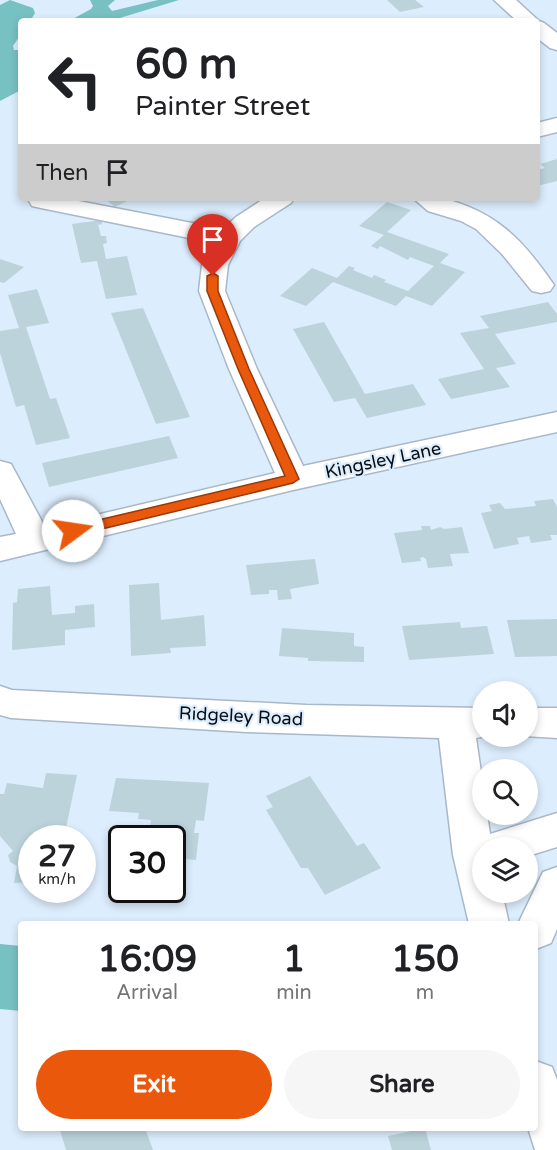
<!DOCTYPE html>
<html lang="en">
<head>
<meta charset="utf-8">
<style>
  body { margin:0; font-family:"Varela Round",sans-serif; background:#f6f6f6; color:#202124; height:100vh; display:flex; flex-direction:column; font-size:22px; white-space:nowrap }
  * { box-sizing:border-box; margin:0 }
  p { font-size:20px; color:#757577 }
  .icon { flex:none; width:33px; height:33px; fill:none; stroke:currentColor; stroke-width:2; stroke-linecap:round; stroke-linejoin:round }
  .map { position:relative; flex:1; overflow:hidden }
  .sheet { position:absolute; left:18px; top:921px; width:520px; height:210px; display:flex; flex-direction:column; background:#fff; border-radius:6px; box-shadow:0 3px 9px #0003 }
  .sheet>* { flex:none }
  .hud { position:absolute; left:18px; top:18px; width:522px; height:183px; border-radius:6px; box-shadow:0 3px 9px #0003; background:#fff; color:#202124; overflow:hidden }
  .tools { position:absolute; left:472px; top:681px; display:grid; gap:12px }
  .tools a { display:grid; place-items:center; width:66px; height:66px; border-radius:50%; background:#fff; box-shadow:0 3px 9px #0003; font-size:30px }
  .speed { position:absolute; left:18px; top:825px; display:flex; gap:12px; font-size:30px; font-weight:700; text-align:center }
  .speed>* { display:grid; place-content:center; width:78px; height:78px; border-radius:50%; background:#fff; box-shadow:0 3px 9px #0003; line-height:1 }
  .speed small { font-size:15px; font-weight:400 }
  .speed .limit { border:3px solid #111; border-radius:9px; background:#fff; color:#111 }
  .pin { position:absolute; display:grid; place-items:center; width:51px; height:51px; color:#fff; margin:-62px -26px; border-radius:50% 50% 50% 0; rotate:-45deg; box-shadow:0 0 6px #0007 }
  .pin .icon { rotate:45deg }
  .me { position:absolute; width:66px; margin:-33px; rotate:76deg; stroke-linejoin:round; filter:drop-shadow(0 0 4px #0008) }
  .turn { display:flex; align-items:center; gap:21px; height:126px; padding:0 18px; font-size:27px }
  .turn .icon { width:78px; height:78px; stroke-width:2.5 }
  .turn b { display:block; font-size:42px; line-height:51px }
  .then { display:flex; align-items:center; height:57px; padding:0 18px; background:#0003; gap:12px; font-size:22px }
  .eta { display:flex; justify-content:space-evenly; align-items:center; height:102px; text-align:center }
  .eta b { font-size:36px; font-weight:700; line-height:42px }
  .action { display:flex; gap:12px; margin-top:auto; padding:12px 18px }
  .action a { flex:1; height:69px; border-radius:36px; background:#ea580c; color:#fff; font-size:24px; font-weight:700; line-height:69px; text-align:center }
  .action a+a { background:#f6f6f6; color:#202124 }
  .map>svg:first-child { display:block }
</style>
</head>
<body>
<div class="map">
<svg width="557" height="1150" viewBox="0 0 557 1150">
  <rect width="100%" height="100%" fill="#dcedfd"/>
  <path fill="#78c1c3" d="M10,0l23,8 2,5 -5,8h-9v13l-8,12 1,4h7v40l-21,11v-96z
    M90,0h25l-7,6 4,5 46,-11h21l-69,21h-41l22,-12 2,-3z
    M0,944l21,2v65l-21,-2z"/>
  <path fill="#bcd3dc" d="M387,0h28l9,7 -24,5z
    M557,159v22l-20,5v-16l8,-2 -5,-4z
    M104,198h29l-18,9z
    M387,202l24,8 -24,22 62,22 -9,9 25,9 -33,34 -26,-10 -10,10 -63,-24 -27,24 -26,-10 32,-28 25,10 12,-12 6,2 -2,2 19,8 2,-3 12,5 -2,2 24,9 26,-25 -24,-9 -2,3 -28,-14 -2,3 -7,-3 13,-11 -25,-9z
    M102,220v4l-4,1 3,11h5l1,7 -4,1 3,15 21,-3 10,39 -31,4 -9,-38 -16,2 -9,-39z
    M0,259l24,8 -20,16 -4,-1z
    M37,289l12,34 -23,4 24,72 6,-1 14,40 -34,7 -12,-40 -8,2 -16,-54v-22l19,-3 -11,-33z
    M548,302l9,12v8l-62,12 21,30 -20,4 14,19 -59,12 -13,-20 46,-10 -24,-36 29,-5 -9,-12z
    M143,308l47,109 -34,7 -45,-111z
    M324,322l41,72 48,-10 13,21 -59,13 -12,-20 -21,4 -41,-73z
    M169,436l9,22 -129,29 -7,-24z
    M553,499l4,8v28h-7l2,5 -21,3 -2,-7 -12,2 2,6 -25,5 -13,-36 11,-2 -3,-6 11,-2 5,6 31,-3 -2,-5z
    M421,526h9l1,4 9,-3 4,2 18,-2 7,26 -19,1 3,12 -25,2 -2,-9 -3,-2 -3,1 1,3 -19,2 -8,-30 28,-3z
    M315,559l4,25 -29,5 2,10 -14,1 -1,-10h-8v4l-18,1 -5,-30z
    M159,583l2,37 43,-5 2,31 -36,2 1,5 -40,3 -2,-71z
    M50,586l2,29 23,-2v-7l19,-2 1,23 -30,3v15l-53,5 1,-47 4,-1 1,-13z
    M557,619v37l-42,1 -8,-37z
    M460,622l1,6 26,-2 7,28 -85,6 -7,-34z
    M282,628l72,5v13l10,1v15l-56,-1v-3l-29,-2z
    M46,773l31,2 -13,63h-32v44l-18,1 3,-17 -7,-4 -2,-7 5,-4 -13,-15v-42h4l3,-11 36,5z
    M310,776l47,70 7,-3 17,25 -56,27 -17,-27h-7l-35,-58 7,-3 -7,-11z
    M116,778l93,5 -5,38 -8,-1 -2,13h5l-3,27 -24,-2v-20h-24l3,-18 -13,-1 1,-6 -30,-2z
    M65,1128h80l8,22h-87l-6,-20z
    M425,1128l6,22h-39l-4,-14z"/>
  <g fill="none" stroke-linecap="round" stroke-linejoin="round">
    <g stroke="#a9b8c8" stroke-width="3">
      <path id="minor" d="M494,0h22l23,21 5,2 13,10v17l-7,-2 -13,-10v-17h-20z
        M557,118v14l-20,5v-14z
        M31,198h32l160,31 13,-12 29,-19h29l-3,5 -37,24 -14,14 -12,24 -3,26 32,78 46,97 254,-54v20l-264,58 -293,71v-24l16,-3 -16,-35v-38l11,3 34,63 230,-54 -46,-104 -30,-78 3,-26 12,-22 -173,-35 -9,-2 -3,-5z
        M413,198c8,0 20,-2 28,0 55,13 82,42 113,87l-4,6 -9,2 -9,-2 -30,-37 -26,-25 -15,-8 -33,-10z
        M0,686l12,4 294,15 177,3v28h4l-11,2 7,48v28h4l3,20 67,-21v34l-29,9v-8h-45v44h19l7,32h-40l-16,-69 -14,-117 -192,-6 -236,-14 -11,-3z
        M528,708h29v30l-33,-2h4z
        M557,867v62l-6,14 -15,6v-25h-18l25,-52z
        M536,1061l16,6 5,13v70h-22l-7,-22h8z"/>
    </g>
    <use href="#minor" fill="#fff" fill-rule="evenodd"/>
  </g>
  <path fill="#ea580c" stroke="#983908" stroke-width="1.5" d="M213,273l5,3v15l31,78 50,110 -6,4 -220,53 -5,-2 -2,-3 7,-5 212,-50 -47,-107 -31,-78v-15z"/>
  <g text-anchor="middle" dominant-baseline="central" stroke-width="4.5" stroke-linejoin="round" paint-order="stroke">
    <g font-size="18" fill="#090e13" stroke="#dcedfd">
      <text transform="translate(383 460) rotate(-12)">Kingsley Lane</text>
      <text transform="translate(241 716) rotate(3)">Ridgeley Road</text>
    </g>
  </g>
</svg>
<div class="tools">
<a><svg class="icon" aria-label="sound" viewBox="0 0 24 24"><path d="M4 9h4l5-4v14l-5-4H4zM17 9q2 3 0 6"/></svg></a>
<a><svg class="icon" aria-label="search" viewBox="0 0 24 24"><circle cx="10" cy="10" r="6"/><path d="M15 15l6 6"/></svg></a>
<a><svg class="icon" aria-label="layers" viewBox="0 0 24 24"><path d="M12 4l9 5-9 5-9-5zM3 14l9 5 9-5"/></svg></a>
</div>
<div class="speed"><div>27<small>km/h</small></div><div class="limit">30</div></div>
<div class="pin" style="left:213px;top:276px;background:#d93025"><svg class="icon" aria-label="arrive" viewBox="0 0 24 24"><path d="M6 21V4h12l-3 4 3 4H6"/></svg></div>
<svg class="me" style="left:73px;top:531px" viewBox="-20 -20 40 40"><circle r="19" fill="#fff"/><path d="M0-13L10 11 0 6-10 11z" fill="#ea580c"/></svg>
<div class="hud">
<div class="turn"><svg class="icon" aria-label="left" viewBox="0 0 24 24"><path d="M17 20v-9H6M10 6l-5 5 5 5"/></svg><div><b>60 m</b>Painter Street</div></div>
<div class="then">Then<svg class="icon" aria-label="arrive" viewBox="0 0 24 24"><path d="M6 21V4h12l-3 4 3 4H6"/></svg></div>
</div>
<section class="sheet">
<div class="eta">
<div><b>16:09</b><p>Arrival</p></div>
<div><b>1</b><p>min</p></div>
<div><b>150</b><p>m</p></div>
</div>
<div class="action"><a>Exit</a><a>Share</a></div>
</section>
</div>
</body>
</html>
